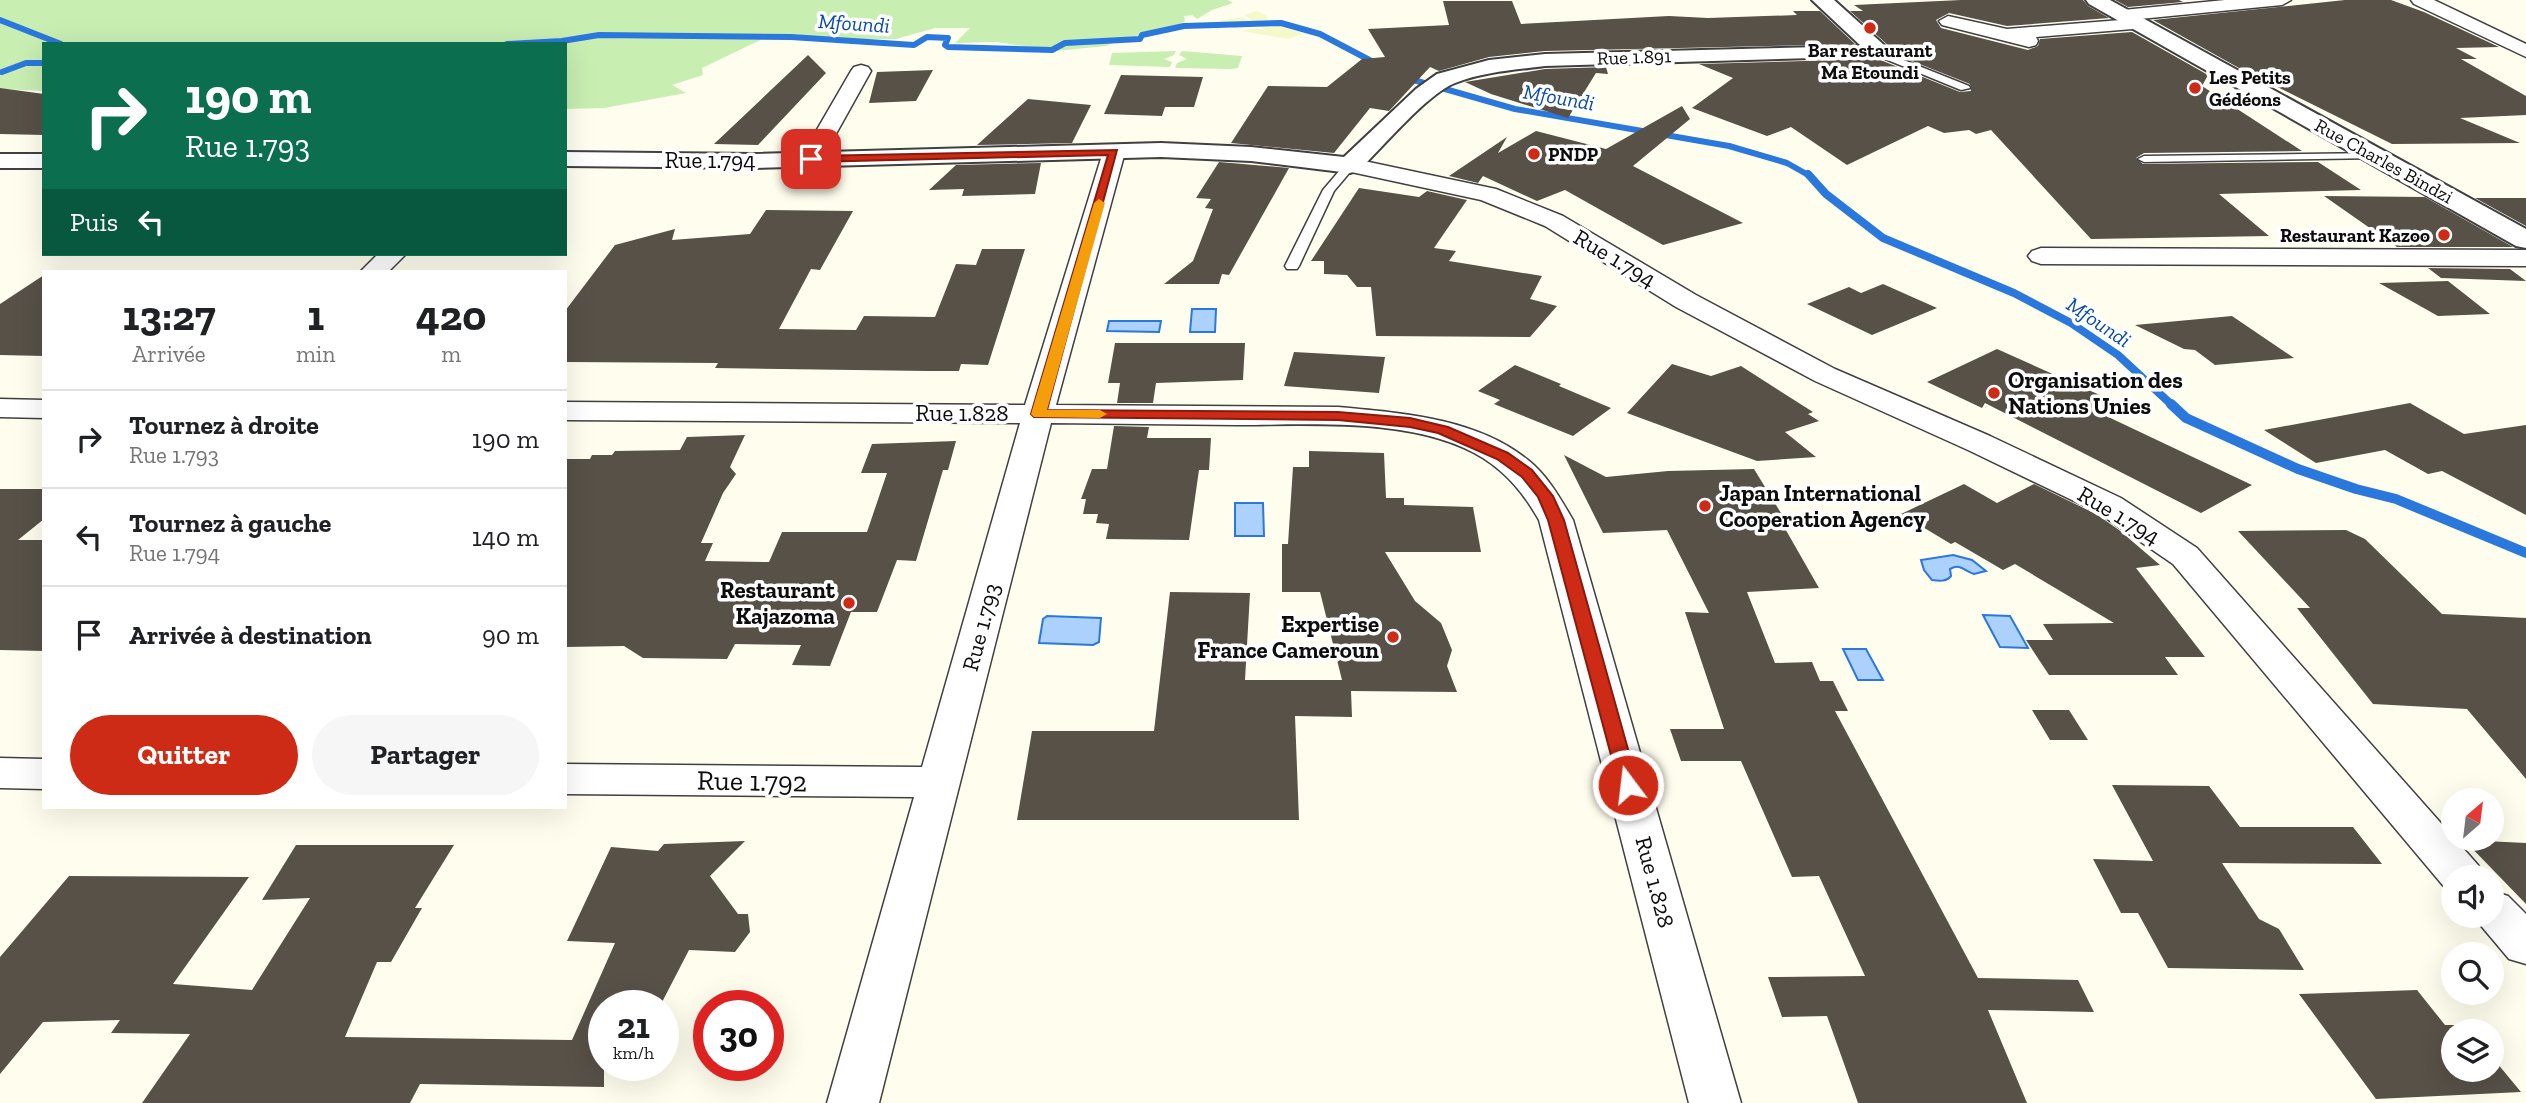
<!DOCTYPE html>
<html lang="fr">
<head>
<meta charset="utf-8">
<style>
  body { margin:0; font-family:"Zilla Slab",serif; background:#f6f6f6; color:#202124; height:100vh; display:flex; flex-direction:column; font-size:26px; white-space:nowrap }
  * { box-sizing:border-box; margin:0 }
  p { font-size:23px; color:#757577 }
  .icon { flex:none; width:38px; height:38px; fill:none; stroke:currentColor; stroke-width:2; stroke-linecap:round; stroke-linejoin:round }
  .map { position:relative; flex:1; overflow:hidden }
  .sheet { position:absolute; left:42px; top:270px; width:525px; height:539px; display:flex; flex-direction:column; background:#fff; border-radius:0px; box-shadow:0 7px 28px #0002 }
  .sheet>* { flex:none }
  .guide { position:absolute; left:42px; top:42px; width:525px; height:214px; border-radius:0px; box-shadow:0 7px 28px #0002; background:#0b6e4f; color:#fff; overflow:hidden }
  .needle { width:46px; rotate:28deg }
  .tools { position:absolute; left:2441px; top:788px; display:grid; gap:14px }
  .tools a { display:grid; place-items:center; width:63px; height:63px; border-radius:50%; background:#fff; box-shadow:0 7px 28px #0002; font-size:35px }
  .speed { position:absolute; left:588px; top:990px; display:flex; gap:14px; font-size:35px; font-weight:700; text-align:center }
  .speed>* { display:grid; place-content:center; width:91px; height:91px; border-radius:50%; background:#fff; box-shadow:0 7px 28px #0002; line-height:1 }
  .speed small { font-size:18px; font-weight:400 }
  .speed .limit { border:10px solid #d22; background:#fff; color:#111 }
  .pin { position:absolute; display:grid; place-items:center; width:60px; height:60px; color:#fff; margin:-30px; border-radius:14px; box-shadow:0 4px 10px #0006 }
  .me { position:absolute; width:77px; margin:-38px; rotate:345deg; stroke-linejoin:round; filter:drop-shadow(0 0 5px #0008) }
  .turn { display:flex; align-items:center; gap:24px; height:147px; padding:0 28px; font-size:32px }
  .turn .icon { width:91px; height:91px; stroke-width:2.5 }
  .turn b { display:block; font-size:49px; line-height:60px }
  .then { display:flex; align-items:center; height:66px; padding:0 28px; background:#0003; gap:14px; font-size:26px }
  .eta { display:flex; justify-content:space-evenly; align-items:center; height:119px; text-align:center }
  .eta b { font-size:42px; font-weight:700; line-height:49px }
  .cta { display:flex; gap:14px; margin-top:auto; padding:14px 28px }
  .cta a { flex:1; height:80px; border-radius:42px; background:#cd2b16; color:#fff; font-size:28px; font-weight:700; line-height:80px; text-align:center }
  .cta a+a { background:#f6f6f6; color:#202124 }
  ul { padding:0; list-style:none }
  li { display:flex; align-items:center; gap:21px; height:98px; padding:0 28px; border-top:2px solid #e0e0e0 }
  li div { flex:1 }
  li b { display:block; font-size:26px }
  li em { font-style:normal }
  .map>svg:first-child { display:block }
</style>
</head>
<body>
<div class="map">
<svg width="2526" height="1103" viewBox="0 0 2526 1103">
  <rect width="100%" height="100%" fill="#fffeee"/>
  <path fill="#f5f9ca" d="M1256,11l10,4 3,8 -33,6 -17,-8 23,-4 14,7 -11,-9z
    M1272,24l27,8 3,2 -14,5 -47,-8 17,-3 8,3 -7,-5z"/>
  <path fill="#c8eeb2" d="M0,0h1228l5,3 -21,7 -15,9 -5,-4 -8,1 1,5 -17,10 -39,6 -23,9 -51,5 -58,-9 -42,1 15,-15h-35l-39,11h-56l-67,-5 -71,34 1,7 -31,10 14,8 -82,15 -39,1v-65h-521v47l-44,-2z
    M1176,51l-2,4 -10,4 8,3 -2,5 -61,-2 3,-12z
    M1182,51l60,5 -4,12 -6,1 -57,-1 2,-5 10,-4 -8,-4z"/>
  <path fill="#acd1fd" stroke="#2a78dc" stroke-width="2" d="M1192,309h24l-1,23h-25z
    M1109,321h52l-2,11 -52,-1z
    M1235,503h28l1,33h-29z
    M1953,555l19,5 14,11 -12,3c-10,-3 -13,-11 -24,-5l1,7c-5,6 -12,5 -19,4l-8,-10 -3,-10z
    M1983,615l27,1 18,32 -28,-1z
    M1047,616l54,2 -2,24 -6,3 -54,-2 4,-24z
    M1843,649h23l17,31h-25z"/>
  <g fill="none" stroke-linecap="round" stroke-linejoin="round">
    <path stroke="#2a78dc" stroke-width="6" d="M0,20l61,24
      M507,44l55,-3 37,-6 192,2 123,8 13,-8 21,1 -3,7 3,2 104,3 13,-7 75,-4 2,-4 42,-9 97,-3 39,11 59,31
      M2,72l24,-9h18
      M1403,77l112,32 214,37 58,17 23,13"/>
    <path stroke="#2a78dc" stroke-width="8" d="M1808,174l18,20 57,44 131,55 57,30 47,32 55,51"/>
    <path stroke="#2a78dc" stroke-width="10" d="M2171,404l15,14 112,51 58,20 40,10 130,54"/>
  </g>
  <path fill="#575148" d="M1961,0h122l5,6 21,12 -102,8 -58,-13 -13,7 5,8 87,22 10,-4 2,-7 92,-7 76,43 -6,11 100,65 -158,2 -8,5 7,6 175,-2 43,28 -142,4 50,42 -178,3 -100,-109 -15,4 -7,-4 -25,3 -16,-7 -81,39 -56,-38 -24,9 -75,-28 41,-30 -34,-14 179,-5 82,33 11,-1 -1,-7 -81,-32 1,-5 -40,-36h13l-9,-6z
    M2115,0h64l4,2 -55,5z
    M2345,0h46l33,12 75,35 -43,1 21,11h-16l65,37v19l-66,3 60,25 -128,1 -153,-76 -86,-48z
    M1443,1h69l9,23 148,-8 39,2 89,-3 -4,-4h27l35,33 -310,7 -56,6 -50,14 -9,-4 -41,44 -19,-3 -36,45 -103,-10 37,-57 59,1 35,-28 23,-2 -17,-28 81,-4z
    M808,55l18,18 -68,72 -44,-1z
    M1606,67l2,7 -12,-1 -28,45 -77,-24 -26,-12 80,-13z
    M933,70l-17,31 -47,2 8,-31z
    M1121,75l82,2 -9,30h-29l-3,9 -58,-2z
    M0,88l44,6v41l-44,-1z
    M1028,99l63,6 -19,38 -95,2z
    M1682,106l8,13 -57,47 110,57 -80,22 -98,-55 -28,11 -54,-25 -5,7 -29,-7 58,-39 -9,16 38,-22 70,18z
    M1219,162l70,6 -60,107 -7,-1 -3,10h-55l29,-23 20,-52 -8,-1 6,-9 -15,-1z
    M1041,163l-6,31 -73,2 2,-7 -35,1 27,-25z
    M1359,188l60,9 8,-6 40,9 -33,48 22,3 -7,10 93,15 -12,23 27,7 -27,31 -154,-1 -5,-49h-14l-10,-12 -23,-1v-13h-13z
    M2324,196l101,1 88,50h-116z
    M2475,198h51v28z
    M766,210l87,1 -33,59 -9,-1 -32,60 77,1 8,-14 71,1 21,-53 20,1 6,-16h43l-37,116 -27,-1 -2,7h-31l-213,-3 3,-5 -153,-1v-51l50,-66 60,-16 -3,11 78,-6z
    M2428,268l82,1 16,12 -85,-3z
    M44,275v81l-44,-1v-51z
    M2448,281l42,33 -52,2 -59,-33z
    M1883,284l54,24 -65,27 -65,-31 42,-17 12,6z
    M2232,316l62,42 -79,7 -20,-15 -11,-1 -49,-24z
    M1115,343h130l-2,37 -87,3 -3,20h-36l3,-20h-12z
    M1997,349l123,55 -18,10 150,71 -51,28 -216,-110 -3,5 -55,-26z
    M1294,352l91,5 -6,36 -95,-7z
    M1672,364l39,12 30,-10 72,46 -5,2 11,7 -34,11 31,25 -59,4 -130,-48z
    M1515,365l46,19 -2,2 52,22 -38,28 -79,-32 6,-4 -22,-9z
    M2410,403l54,31 62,-9v90l-84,-44 -14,3 -43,-24 -69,13 -52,-33z
    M1114,426l35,1 -2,11h64l-2,32h-10l-10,70 -83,-1 3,-15 -13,-1 2,-9h-15l3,-15h-5l11,-30h15z
    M745,435l-15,32 6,7 -13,19 -22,50h12l-8,18 64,1 13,-30h85l20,-59h-26l11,-29 84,-3 -8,29h-5l-27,91 -19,-1 -20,52h-26l-21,54 -38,-1 9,-20 -66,-1 -8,15 -84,-1 -19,-12 -59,1v-188h25l2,-4h20l3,-4 65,-1 7,-13z
    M1309,451l75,2 2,45h18v7l69,2 8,45h-96l30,49 26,22 11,27 -5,16 10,26 -106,-1 1,26 -57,-1 4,104h-282l15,-89h122l16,-139 80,1 -5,87h97l-22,-88h-38v-48h6l5,-77h16z
    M1564,455l42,22 62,-6 86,-2 30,49h-5l40,70 -72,4 28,71 37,-1 8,19h13l15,30h-13l143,267 100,2 16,32 -106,-2 39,93h-169l-31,-87 -45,1 -14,-40 97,-1 -46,-100 -27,1 -51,-116h-60l-11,-32h54l-39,-117 24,1 -42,-83 -64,3z
    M1964,484l33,19 37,-19 62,30 23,16 41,35 -24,3 69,89h-40l13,18h-129l-23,-35h27l-10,-16 71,-1 -99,-59 -12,6 -48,-28 -4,2 -50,-30z
    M0,489h44v30l-26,21h26v111l-44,-1z
    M2346,530l19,9 77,75 84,4v161l-59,-70 -94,-5 -76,-96h13l-72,-77z
    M2032,710h37l19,30h-38z
    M2112,785l97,1 31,41h113l29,37 -160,-1 37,56 20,10 25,41 -136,-2 -30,-55h-17l-28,-54 60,2z
    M2464,840l62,3v61z
    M745,841l-35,35 28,38h10l2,18 -15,20 -46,-2 -29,56h-56v81l-184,-3 -10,19h-268l48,-69 -79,-1 9,-13 -77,2 -43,52v-117l69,-81 180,1 -76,107 79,6 58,-92 -48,2 34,-55h158l-39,63h7l-31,54h-14l-32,75 227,3 43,-97 -48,-2 44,-94 47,4 6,-7z
    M2417,990l28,35h21l5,6h-17v38h38v-12l29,35 -145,7 -77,-105z"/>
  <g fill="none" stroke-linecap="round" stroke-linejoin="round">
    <g stroke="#404040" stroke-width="3">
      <path id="service" d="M1876,49l93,37 1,2 -9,2 -88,-36 -2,-2z
        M2375,153l4,1v4l-235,4 -6,-3 6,-3z
        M1346,163l10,2 -22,26 -35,75 -2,3h-10l-2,-3 38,-76z"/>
    </g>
    <g stroke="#404040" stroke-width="3">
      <path id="minor" d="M2225,0h66l-9,5 -142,14 7,5 -2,4 -109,9 2,4 -2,4 -7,2 -87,-22 -3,-4 9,-5 59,13 114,-9 -7,-5 9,-5z
        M2411,0h23l92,44v13l-112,-53z
        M861,65l7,2 3,4 -49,88 -3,5h-16l-3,-5 51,-88 3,-4z
        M1114,145l8,2 3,5 -69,253 282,2c64,6 138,11 190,53 20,16 32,38 45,60l168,583h-52l-150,-583c-15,-26 -31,-46 -56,-62 -66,-41 -171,-33 -246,-33 -62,-1 -124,-1 -186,-2l-172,680h-52l87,-306 -349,-3v-30l357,3 98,-344 -455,-3v-18l460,3 78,-253 3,-5z
        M1350,158l146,31 67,27 133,79 139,74 155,67 131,62 76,50 281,317 6,12h-30v15l-8,-3 -273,-325 -76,-52 -129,-62 -153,-69 -139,-74 -131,-81 -64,-26 -139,-30 -3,-5 3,-5z
        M2041,248l485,2v16l-485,-2 -9,-3 -4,-5 4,-5z
        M378,254h28l-17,17h-28z
        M0,399l44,1v18l-44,-1z
        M0,758l44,1v30l-44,-1z
        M2492,891l16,5 18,18v50l-17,-5 -37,-44h20z"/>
    </g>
    <g stroke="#404040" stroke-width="4">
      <path id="tertiary" d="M1812,0h22l50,45 4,4 -5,7 -338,10c-30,4 -62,6 -90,17 -28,11 -73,65 -96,87l-9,3 -99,-12 -90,-4 -407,11 -189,-2v-14l189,2 407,-11 90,4 93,10 72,-68 21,-15 52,-14 56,-6 316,-8z
        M2086,0h24l416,229v19l-10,-2 -427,-242z
        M0,154h44v14h-44z"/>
    </g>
    <use href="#service" fill="#fff" fill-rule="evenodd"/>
    <use href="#minor" fill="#fff" fill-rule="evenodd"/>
    <use href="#tertiary" fill="#fff" fill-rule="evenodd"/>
  </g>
  <path fill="#cd2b16" stroke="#851c0e" stroke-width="2" d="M1117,150l-70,260 291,2 72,6 38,9 60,26 24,17 21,26 11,24 74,265 -3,5h-13l-3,-5 -71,-265 -10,-23 -16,-20 -25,-18 -59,-26 -28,-6 -72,-7 -304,-3 -3,-3 77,-259 -297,7 -5,-3 5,-3z"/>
  <path fill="#f59e0b" d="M1099,199l6,4 -58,207h53l7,4 -7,4 -66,-1 -3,-3 63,-211z"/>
  <g fill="#cd2b16" stroke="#fff" stroke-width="2.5">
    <circle cx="1870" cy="28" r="7"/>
    <circle cx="2195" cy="88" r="7"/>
    <circle cx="1534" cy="154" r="7"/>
    <circle cx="2444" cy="235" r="7"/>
    <circle cx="1994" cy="393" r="7"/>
    <circle cx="1705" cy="506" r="7"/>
    <circle cx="849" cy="603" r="7"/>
    <circle cx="1393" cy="637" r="7"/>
  </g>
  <g text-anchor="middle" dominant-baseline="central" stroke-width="7" stroke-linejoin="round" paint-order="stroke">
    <g font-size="19" font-weight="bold" fill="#0d0d0d" stroke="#fff" text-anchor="start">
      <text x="1870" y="50" text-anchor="middle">Bar restaurant<tspan x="1870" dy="22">Ma Etoundi</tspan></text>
      <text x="2209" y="77">Les Petits<tspan x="2209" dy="22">Gédéons</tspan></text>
      <text x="1548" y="154">PNDP</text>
      <text x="2430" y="235" text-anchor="end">Restaurant Kazoo</text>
    </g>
    <g font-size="19" fill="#0d0d0d" stroke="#fff">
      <text transform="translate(1634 57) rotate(-2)">Rue 1.891</text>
      <text transform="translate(2384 161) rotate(29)">Rue Charles Bindzi</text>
    </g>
    <g font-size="21" font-style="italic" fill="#094aad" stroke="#fff">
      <text transform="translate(854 23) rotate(4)">Mfoundi</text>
      <text transform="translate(1559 97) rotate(10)">Mfoundi</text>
      <text transform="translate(2099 322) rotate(34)">Mfoundi</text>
    </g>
    <g font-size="23" fill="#0d0d0d" stroke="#fff">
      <text x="710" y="160">Rue 1.794</text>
      <text transform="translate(1615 258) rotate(31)">Rue 1.794</text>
      <text x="962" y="413">Rue 1.828</text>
      <text transform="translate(2119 515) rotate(31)">Rue 1.794</text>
      <text transform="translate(981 627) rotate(-75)">Rue 1.793</text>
      <text transform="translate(1655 882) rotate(75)">Rue 1.828</text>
    </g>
    <g font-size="23" font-weight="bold" fill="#0d0d0d" stroke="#fff" text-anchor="start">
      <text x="2008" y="380">Organisation des<tspan x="2008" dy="26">Nations Unies</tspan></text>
      <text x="1719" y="493">Japan International<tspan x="1719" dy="26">Cooperation Agency</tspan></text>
      <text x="835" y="590" text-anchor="end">Restaurant<tspan x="835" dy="26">Kajazoma</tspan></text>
      <text x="1379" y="624" text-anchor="end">Expertise<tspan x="1379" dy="26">France Cameroun</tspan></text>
    </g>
    <g font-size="28" fill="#0d0d0d" stroke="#fff">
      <text transform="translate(752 781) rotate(1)">Rue 1.792</text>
    </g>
  </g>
</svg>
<div class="tools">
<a><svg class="needle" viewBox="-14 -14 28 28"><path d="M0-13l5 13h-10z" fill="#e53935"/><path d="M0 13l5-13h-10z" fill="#757577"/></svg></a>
<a><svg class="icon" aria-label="sound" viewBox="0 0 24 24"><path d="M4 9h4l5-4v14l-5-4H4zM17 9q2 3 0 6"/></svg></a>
<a><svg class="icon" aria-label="search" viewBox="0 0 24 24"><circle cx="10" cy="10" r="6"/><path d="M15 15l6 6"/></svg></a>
<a><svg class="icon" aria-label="layers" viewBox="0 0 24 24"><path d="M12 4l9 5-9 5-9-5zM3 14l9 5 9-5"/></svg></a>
</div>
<div class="speed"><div>21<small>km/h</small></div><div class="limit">30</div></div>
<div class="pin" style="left:811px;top:159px;background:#d93025"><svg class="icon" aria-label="arrive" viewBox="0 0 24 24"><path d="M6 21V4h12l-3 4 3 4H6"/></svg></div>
<svg class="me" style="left:1628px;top:785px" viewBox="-20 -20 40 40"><circle r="17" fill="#cd2b16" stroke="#fff" stroke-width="3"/><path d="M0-11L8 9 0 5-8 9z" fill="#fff"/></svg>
<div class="guide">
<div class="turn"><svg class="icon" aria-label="right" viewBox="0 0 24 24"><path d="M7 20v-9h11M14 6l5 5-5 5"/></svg><div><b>190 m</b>Rue 1.793</div></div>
<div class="then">Puis<svg class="icon" aria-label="left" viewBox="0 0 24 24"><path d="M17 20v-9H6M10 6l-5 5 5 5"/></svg></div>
</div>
<section class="sheet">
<div class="eta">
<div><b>13:27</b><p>Arrivée</p></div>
<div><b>1</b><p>min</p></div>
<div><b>420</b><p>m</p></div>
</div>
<ul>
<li><svg class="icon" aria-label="right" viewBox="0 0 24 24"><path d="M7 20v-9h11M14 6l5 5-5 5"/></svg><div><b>Tournez à droite</b><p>Rue 1.793</p></div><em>190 m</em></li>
<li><svg class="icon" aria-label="left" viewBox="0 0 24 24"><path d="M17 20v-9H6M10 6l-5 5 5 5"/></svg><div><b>Tournez à gauche</b><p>Rue 1.794</p></div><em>140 m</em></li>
<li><svg class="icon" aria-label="arrive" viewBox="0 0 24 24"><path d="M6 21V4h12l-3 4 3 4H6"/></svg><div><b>Arrivée à destination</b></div><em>90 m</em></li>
</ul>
<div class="cta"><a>Quitter</a><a>Partager</a></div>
</section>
</div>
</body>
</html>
